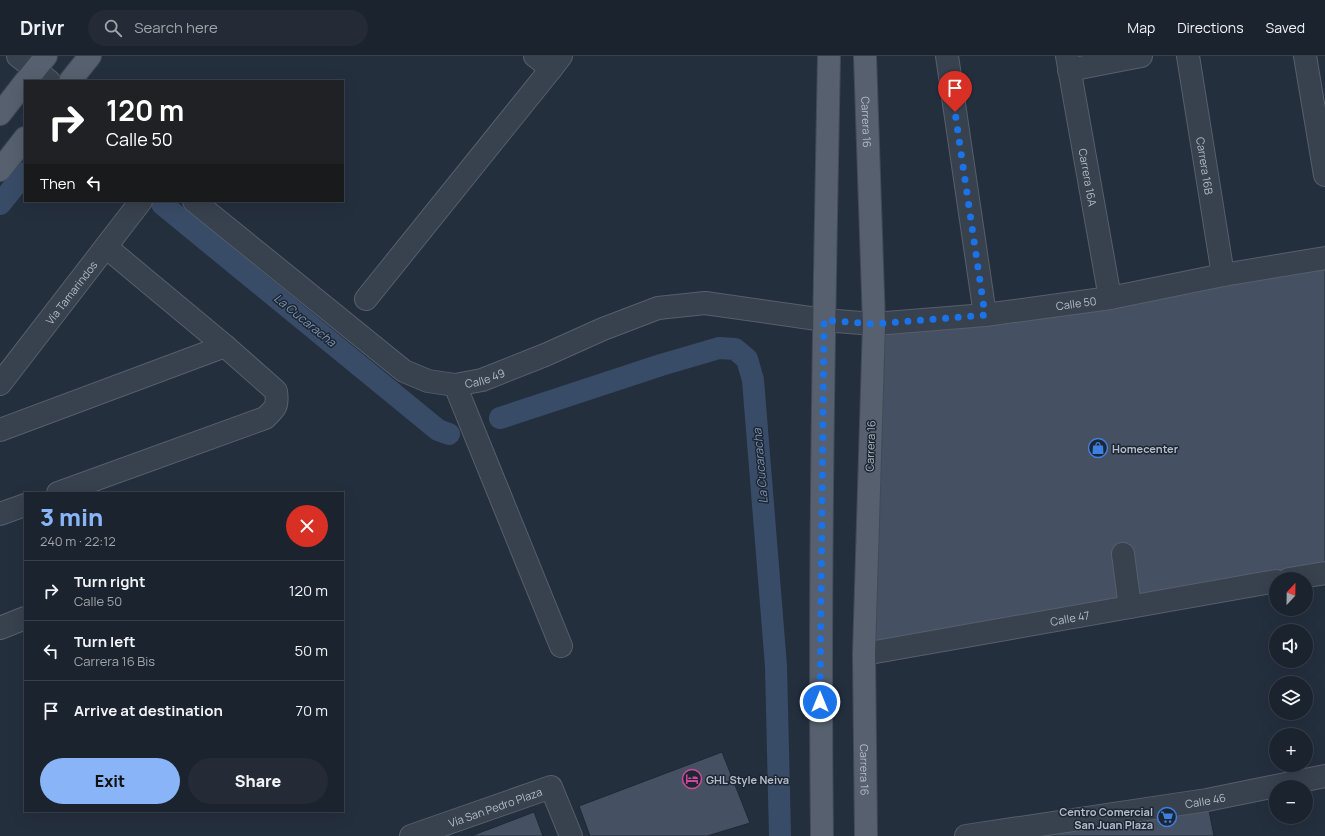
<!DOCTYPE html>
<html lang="en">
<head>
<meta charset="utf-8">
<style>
  body { margin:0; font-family:Manrope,sans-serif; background:#242b36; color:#f1f3f6; height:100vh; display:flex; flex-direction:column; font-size:15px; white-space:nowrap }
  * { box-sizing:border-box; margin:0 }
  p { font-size:13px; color:#a0a4aa }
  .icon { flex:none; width:22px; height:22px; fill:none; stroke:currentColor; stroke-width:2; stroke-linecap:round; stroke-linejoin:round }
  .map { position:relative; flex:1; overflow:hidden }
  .side { position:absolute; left:24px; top:436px; width:320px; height:320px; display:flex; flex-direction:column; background:#1b232e; border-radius:0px; box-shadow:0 4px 16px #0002,0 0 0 1px #39404a }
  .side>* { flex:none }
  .top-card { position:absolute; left:24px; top:24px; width:320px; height:122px; border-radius:0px; box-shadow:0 4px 16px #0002,0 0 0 1px #39404a; background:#202124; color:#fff; overflow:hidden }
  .needle { width:26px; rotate:22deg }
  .buttons { position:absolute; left:1269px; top:516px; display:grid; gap:8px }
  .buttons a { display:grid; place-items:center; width:44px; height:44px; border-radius:50%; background:#1b232e; box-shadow:0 4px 16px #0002,0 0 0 1px #39404a; font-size:20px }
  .pin { position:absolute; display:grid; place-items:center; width:34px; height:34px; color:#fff; margin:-41px -17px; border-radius:50% 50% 50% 0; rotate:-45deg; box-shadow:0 0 4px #0007 }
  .pin .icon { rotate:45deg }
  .me { position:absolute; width:44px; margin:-22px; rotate:0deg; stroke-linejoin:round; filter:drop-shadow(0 0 3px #0008) }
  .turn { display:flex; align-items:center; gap:14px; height:84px; padding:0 16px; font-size:18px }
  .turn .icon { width:52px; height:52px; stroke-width:2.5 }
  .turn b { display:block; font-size:28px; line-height:34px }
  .then { display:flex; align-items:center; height:38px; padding:0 16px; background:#0003; gap:8px; font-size:15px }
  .round { display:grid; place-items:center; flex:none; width:42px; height:42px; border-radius:21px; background:#242b36 }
  .head { display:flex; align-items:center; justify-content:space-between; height:68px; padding:0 16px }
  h1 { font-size:24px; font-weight:800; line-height:30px; color:#8ab4f8 }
  .primary-button { display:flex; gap:8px; margin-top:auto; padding:8px 16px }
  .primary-button a { flex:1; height:46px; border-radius:24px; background:#8ab4f8; color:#111; font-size:16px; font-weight:800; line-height:46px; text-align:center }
  .primary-button a+a { background:#242b36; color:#f1f3f6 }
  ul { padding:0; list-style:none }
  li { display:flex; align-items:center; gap:12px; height:60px; padding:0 16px; border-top:1px solid #39404a }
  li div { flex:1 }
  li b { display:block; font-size:15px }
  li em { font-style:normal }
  header { display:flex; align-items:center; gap:24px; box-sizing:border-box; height:56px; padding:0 20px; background:#1b232e; border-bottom:1px solid #39404a }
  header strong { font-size:19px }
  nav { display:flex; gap:22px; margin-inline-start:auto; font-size:14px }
  .search { width:280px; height:36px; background:#242b36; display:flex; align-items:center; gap:10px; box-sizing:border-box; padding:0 14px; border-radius:22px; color:#a0a4aa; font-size:15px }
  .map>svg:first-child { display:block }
</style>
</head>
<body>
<header>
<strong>Drivr</strong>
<div class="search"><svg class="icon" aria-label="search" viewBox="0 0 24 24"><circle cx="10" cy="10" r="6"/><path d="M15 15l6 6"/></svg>Search here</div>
<nav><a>Map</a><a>Directions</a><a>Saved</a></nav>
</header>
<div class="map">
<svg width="1325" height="780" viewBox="0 0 1325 780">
  <rect width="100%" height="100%" fill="#242f3e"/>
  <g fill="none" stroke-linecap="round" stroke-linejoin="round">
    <path stroke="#394c67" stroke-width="22" d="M0,148l25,-31
      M162,148l276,226 11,4
      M500,362l161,-53 58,-17 16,1 12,10 6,21 23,286 4,170"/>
  </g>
  <path fill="#455162" stroke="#1f2835" d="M1325,203v314l-461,81 10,-330z
    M722,696l28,71 -43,13h-117l-11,-30z
    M1207,744l7,36h-174z
    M534,756l9,24h-72z"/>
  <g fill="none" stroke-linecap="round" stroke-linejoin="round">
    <g stroke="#565f6c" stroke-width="24">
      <g id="minor">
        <path d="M18,0l31,25"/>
        <path d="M535,0l16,13 10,-13"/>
        <path d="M947,0l38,259"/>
        <path id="s1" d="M1067,0l43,242"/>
        <path id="s2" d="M1188,0l35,219"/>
        <path d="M1305,0l20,119"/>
        <path d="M1069,14l72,-14"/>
        <path id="s3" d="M194,145l210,170 24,10 27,4 27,-5 63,-25 58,-26 55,-21 47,-5 119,17 50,4 111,-9 125,-17 113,-23 102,-17"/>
        <path d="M366,243l185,-230"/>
        <path id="s4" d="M0,328l141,-183"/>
        <path d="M455,329l106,261"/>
        <path d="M0,374l225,-84"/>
        <path d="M58,437l207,-75c11,-10 13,-12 11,-27l-51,-45 -119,-99"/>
        <path d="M0,458l25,-9"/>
        <path d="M1123,498l7,53"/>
        <path d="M1289,523l36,-6"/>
        <path d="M0,572l25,-10"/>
        <path id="s5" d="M864,598l412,-73"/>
        <path id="s6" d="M411,780l140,-49 20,49"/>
        <path id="s7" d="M966,780l241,-36 118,-24"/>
      </g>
    </g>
    <g stroke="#414a57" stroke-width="24">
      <g id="major">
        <path id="s8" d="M865,0l9,268 -10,330 2,182"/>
        <path d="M26,25l20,-25"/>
        <path d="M70,25l20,-25"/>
        <path d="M0,58l25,-32"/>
        <path d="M0,114l25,-32"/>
        <path d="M822,780c-3,-260 2,-520 7,-780"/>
      </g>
    </g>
    <use href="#minor" stroke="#38414e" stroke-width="22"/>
    <use href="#major" stroke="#56606e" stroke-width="22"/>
  </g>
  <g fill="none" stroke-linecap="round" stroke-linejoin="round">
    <path stroke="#1a73e8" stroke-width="7" stroke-dasharray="0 12.6" d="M820,646l4,-382 50,4 111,-9 -30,-203"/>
  </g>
  <defs>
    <g id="shop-ring" transform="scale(1)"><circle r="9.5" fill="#1d2633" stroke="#3f7fe0" stroke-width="1.5"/><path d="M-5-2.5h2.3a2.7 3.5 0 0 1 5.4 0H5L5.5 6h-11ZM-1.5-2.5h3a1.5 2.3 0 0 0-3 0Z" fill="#3f7fe0"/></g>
    <g id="hotel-ring" transform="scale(1)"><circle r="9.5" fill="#1d2633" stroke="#d1479c" stroke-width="1.5"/><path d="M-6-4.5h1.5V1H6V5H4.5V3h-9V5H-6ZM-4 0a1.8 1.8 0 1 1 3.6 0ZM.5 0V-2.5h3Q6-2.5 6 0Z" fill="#d1479c"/></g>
    <g id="supermarket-ring" transform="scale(1)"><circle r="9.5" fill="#1d2633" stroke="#3f7fe0" stroke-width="1.5"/><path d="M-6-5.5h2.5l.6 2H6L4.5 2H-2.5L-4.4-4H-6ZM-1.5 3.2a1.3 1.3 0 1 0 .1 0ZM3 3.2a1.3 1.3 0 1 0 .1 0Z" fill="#3f7fe0"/></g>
  </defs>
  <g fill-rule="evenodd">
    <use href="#shop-ring" x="1098" y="392"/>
    <use href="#hotel-ring" x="692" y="723"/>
    <use href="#supermarket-ring" x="1167" y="761"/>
  </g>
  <g text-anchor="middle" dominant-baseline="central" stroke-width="3" stroke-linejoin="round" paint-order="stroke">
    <g font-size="11" fill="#b4bcc9" stroke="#1d2633">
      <text stroke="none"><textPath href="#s8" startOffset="66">Carrera 16</textPath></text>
      <text stroke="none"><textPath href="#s2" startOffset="111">Carrera 16B</textPath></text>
      <text stroke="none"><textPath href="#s1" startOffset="123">Carrera 16A</textPath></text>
      <text stroke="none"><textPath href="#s4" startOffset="116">Vía Tamarindos</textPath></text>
      <text stroke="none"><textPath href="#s3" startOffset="962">Calle 50</textPath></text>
      <text stroke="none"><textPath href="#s3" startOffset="354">Calle 49</textPath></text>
      <text transform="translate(870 390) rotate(-88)">Carrera 16</text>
      <text stroke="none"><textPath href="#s5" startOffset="209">Calle 47</textPath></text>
      <text stroke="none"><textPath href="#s8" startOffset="714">Carrera 16</textPath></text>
      <text stroke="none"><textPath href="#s7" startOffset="242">Calle 46</textPath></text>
      <text stroke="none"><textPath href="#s6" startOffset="89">Vía San Pedro Plaza</textPath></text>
    </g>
    <g font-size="11" font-weight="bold" fill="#b4bcc9" stroke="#1d2633" text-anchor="start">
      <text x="1112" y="392">Homecenter</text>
      <text x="706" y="723">GHL Style Neiva</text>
      <text x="1153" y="755" text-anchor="end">Centro Comercial<tspan x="1153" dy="13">San Juan Plaza</tspan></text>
    </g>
    <g font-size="12" font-style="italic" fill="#7c92b1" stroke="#1d2633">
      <text transform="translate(305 264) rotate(39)">La Cucaracha</text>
      <text transform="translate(760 410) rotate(-95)">La Cucaracha</text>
    </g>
  </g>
</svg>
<div class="buttons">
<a><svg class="needle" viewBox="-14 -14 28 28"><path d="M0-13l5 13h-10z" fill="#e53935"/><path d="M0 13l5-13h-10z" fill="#a0a4aa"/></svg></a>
<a><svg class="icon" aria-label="sound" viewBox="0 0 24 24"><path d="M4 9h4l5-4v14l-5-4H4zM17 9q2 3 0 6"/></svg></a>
<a><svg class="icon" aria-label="layers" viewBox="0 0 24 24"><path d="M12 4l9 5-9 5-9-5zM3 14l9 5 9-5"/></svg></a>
<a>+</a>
<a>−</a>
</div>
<div class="pin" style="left:955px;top:56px;background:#d93025"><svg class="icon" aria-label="arrive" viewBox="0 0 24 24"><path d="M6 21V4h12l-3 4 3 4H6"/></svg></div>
<svg class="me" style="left:820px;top:646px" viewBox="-20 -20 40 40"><circle r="17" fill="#1a73e8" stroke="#fff" stroke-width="3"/><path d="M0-11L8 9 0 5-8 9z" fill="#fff"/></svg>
<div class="top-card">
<div class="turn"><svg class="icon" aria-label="right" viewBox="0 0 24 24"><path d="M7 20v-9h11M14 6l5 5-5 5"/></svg><div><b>120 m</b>Calle 50</div></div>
<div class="then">Then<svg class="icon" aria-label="left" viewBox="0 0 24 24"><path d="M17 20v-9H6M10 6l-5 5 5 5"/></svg></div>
</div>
<section class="side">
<div class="head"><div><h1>3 min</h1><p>240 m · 22:12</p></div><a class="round" style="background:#d93025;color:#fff"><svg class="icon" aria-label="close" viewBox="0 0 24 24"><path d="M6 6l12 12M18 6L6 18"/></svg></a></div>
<ul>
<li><svg class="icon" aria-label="right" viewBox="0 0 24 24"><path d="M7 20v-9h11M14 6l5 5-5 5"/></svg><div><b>Turn right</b><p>Calle 50</p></div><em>120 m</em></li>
<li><svg class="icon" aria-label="left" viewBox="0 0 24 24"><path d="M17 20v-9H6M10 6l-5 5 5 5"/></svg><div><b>Turn left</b><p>Carrera 16 Bis</p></div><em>50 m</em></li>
<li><svg class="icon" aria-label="arrive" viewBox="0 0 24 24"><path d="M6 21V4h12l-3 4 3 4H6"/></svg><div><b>Arrive at destination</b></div><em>70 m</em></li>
</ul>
<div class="primary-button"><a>Exit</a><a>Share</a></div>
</section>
</div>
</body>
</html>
